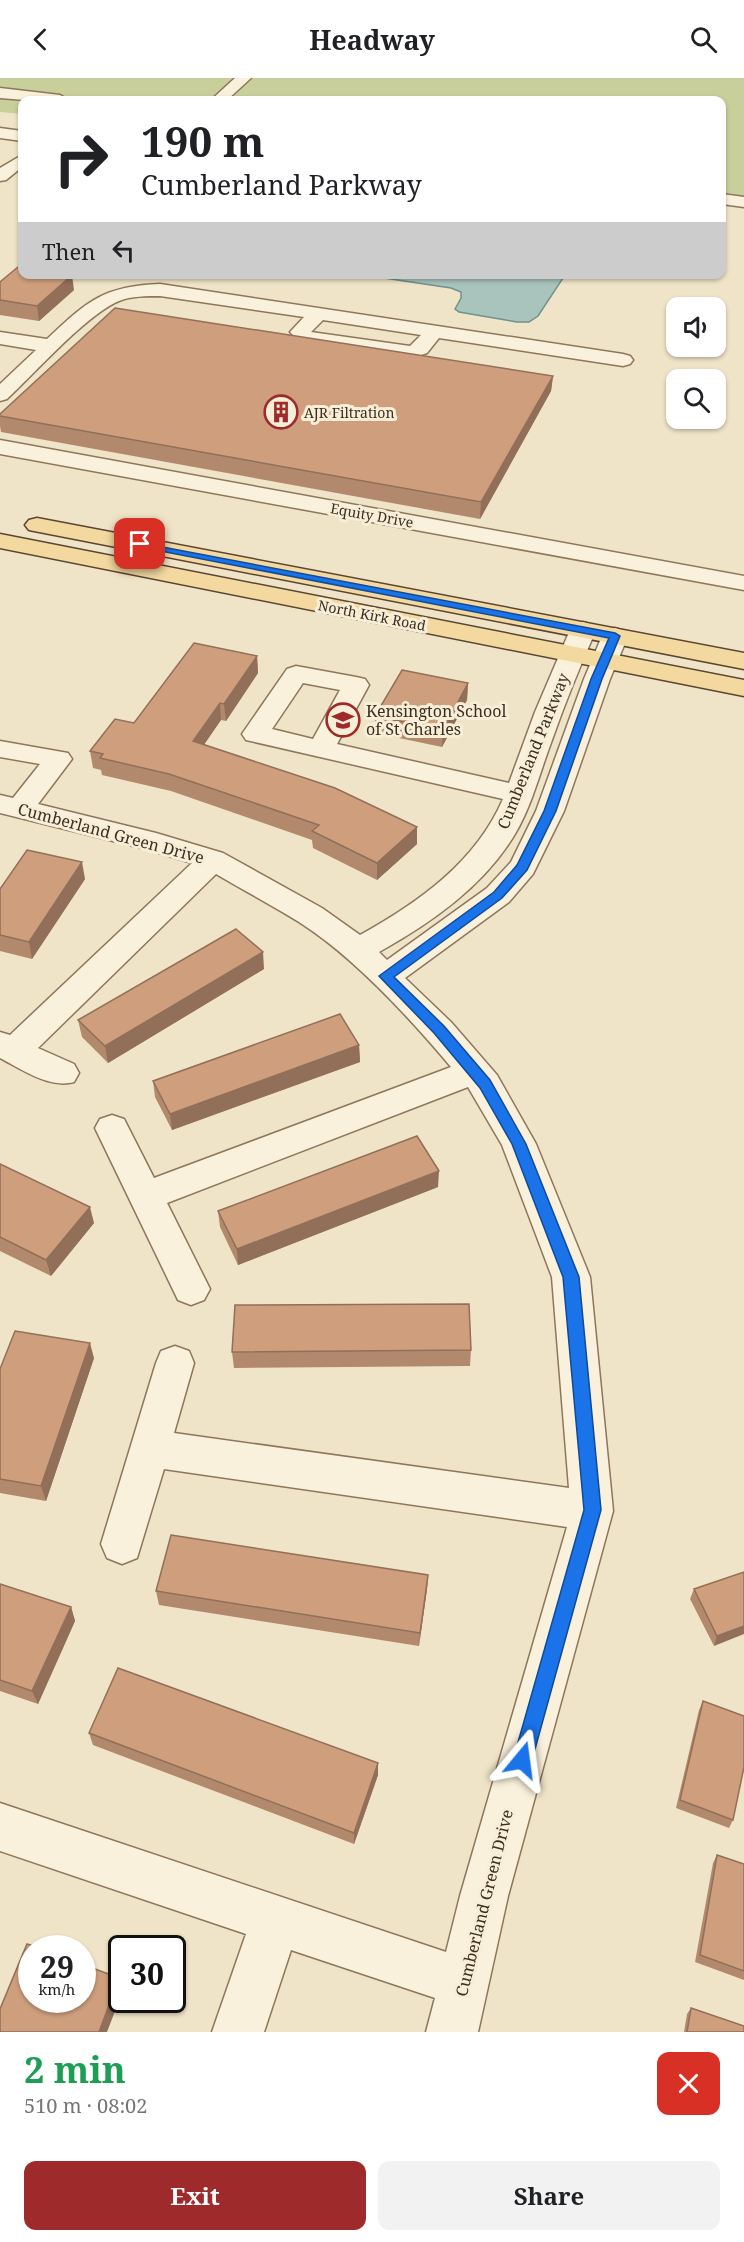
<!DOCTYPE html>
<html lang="en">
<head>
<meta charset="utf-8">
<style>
  body { margin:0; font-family:"Noto Serif",serif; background:#f2f2f2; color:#202124; height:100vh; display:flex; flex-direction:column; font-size:22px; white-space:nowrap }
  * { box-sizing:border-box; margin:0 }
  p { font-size:20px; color:#757577 }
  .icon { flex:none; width:33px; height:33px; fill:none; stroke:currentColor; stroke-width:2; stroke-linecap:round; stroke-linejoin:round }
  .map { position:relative; height:1954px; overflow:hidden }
  .details { display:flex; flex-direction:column; background:#fff; flex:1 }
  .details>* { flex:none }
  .hud { position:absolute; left:18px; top:18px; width:708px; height:183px; border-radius:12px; box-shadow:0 2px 4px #0004; background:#fff; color:#202124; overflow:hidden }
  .buttons { position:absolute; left:666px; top:219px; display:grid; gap:12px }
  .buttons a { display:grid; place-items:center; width:60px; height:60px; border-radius:12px; background:#fff; box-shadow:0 2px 4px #0004; font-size:30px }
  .speed { position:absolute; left:18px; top:1857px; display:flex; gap:12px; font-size:30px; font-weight:700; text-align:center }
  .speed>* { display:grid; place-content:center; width:78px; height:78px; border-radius:50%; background:#fff; box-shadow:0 2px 4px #0004; line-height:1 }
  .speed small { font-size:15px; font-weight:400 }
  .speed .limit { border:3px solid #111; border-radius:9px; background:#fff; color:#111 }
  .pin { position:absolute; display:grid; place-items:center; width:51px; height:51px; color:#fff; margin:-26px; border-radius:12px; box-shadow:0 3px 9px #0006 }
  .me { position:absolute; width:66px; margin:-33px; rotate:16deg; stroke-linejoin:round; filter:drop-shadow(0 0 4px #0008) }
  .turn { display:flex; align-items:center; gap:21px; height:126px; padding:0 24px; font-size:27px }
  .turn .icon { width:78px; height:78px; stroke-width:2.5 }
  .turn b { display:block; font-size:42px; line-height:51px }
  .then { display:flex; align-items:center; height:57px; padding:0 24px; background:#0003; gap:12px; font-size:22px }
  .round { display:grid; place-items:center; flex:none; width:63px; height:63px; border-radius:12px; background:#f2f2f2 }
  .summary { display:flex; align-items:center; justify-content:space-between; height:102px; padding:0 24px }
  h1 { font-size:36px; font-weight:700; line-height:45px; color:#1e9e55 }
  .primary-button { display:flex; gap:12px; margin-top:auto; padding:12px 24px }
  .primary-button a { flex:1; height:69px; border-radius:12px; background:#9e2a2b; color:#fff; font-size:24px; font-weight:700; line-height:69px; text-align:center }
  .primary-button a+a { background:#f2f2f2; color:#202124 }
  header { display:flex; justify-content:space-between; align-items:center; height:78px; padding:0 24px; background:#fff; font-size:27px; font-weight:700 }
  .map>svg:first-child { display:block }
</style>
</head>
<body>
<header><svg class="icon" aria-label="back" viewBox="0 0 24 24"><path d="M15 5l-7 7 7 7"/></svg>Headway<svg class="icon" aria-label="search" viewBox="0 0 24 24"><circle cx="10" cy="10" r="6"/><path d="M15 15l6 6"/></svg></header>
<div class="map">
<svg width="744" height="1954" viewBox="0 0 744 1954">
  <rect width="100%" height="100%" fill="#f0e4c8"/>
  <path fill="#c9cf9b" d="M0,0h744v125l-22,-2v-101h-700v14l-22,-2z"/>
  <path fill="#a9c4bc" stroke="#6f938a" stroke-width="1.5" d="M364,197h201l-27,41 -9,6h-12l-58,-10 -4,-3 6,-11v-6l-10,-4z"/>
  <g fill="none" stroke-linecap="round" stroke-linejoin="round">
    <g stroke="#8d765c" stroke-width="3">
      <path id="minor" d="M235,0h16l-24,22h-16z
        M0,10l60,7 8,5h-43l-25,-2z
        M0,50l22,3v10l-22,-3z
        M22,77v12l-16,13 -6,1v-13z
        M722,116l22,3v10l-22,-3z
        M160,206l463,70 7,2 3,4 -3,4 -7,2 -184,-28 -12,15 -15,5 -113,-17 -9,-9 14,-15 -144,-21c-14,0 -28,0 -41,5 -32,13 -85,73 -112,98l-7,2v-17l36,-34 -36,-6v-12l47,7c40,-37 55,-53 113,-55zM323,242l98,15 -11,11 -99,-14z
        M0,362l744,136v14l-744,-136z
        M583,544l9,3 4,5c-16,36 -31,73 -44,110 -12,32 -20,65 -37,94 -31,52 -84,89 -136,118l8,8 100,-72 24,-26 25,-51 48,-132 18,-43 4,-5 9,-3 9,3 4,5 -18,43 -46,132 -31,63 -24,28 -104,76 46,44 46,53 39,69 54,133 23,234 -105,385 -30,136h-52l9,-34 -144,-48 -27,82h-52l34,-98 -246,-83v-48l446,149 14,-56 107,-369 -403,-58 -27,89 -15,6 -15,-6 -6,-14 55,-181 5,-12 14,-5 14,5 5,12 -20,70 395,55 -17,-211 -50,-132 -34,-58 -301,116 43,86 -6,11 -13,5 -13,-5 -83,-172 5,-9 12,-4 12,4 30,59 297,-111c-42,-50 -97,-110 -152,-145 -27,-17 -56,-32 -83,-48l-178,174 36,16 5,9 -5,9c-24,7 -53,-13 -74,-24v-26l10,3 182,-172 -43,-13 -149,-37v-18l13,3 27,-34 -40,-7v-16l68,12 4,6 -34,45 118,29 67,20 99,55 38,27c58,-32 116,-73 143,-136l-257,-59 -4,-6 45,-65 9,-3 60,11 9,2 4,6 -32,59 172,39 26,-71 35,-82 4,-5zM303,605l37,7 -27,49 -41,-10z"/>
    </g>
    <g stroke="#5b4430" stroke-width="3">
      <path id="major" d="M37,440l707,135v16l-715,-139 -4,-5 4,-5z
        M0,456l744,146v16l-744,-148z"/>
    </g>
    <use href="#minor" fill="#faf1dc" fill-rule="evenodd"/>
    <use href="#major" fill="#f3d9a0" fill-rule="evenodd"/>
  </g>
  <path fill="#b2896c" d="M0,204l74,8 -35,31 -39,-6z
    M553,298l-2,15 -71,128 -479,-87 -1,-6v-12z
    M257,578l1,17 -32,48 -5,-1 -17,24 213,83v17l-40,36 -64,-32 -1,-8 -141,-49 -69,-16 -1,-5 -8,-2 -3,-17 44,-28z
    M468,605l-1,17 -25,47 -67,-14v-17z
    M85,801l-53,80 -32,-8v-62z
    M264,891l-156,94 -26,-26 -4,-17z
    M359,967l1,17 -188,68 -17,-33 -2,-16z
    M0,1086l94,59 -43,53 -51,-25z
    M438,1109l-200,78 -18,-38 -2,-16z
    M471,1272l-1,16 -236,2 -2,-16z
    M94,1280l-48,143 -46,-8v-124z
    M744,1494l-30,74 -24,-47 4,-10z
    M428,1497l-1,14 -8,57 -260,-41 -3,-14z
    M0,1506l71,23 4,14 -37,83 -38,-13z
    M703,1623l30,119 -4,8 -53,-20 23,-98z
    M89,1655l289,42 -24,69 -261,-99z
    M717,1777l27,9v116l-49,-18 18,-99z
    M691,1930l53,24h-60l3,-18z"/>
  <path fill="#916f58" d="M72,197l2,15 -35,31 -2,-15z
    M553,298l-2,15 -71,128 1,-17z
    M257,578l1,17 -32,48 -2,-17z
    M468,605l-1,17 -25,47 1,-17z
    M220,625l1,17 -26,38 -2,-17z
    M417,749v17l-40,36v-17z
    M82,784l3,17 -53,80 -3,-17z
    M263,874l1,17 -156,94 -3,-17z
    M359,967l1,17 -188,68 -2,-16z
    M439,1093l-1,16 -200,78 -1,-16z
    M90,1129l4,16 -43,53 -5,-16z
    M90,1265l4,15 -48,143 -5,-15z
    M428,1497l-1,14 -8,57 1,-13z
    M71,1529l4,14 -37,83 -6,-13z
    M744,1548v8l-30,12 3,-10z
    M378,1685v12l-24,69v-11z
    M119,1900l3,5v10l-15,39h-8z"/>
  <path fill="#cf9f7d" stroke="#916f58" stroke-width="1.5" d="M18,189l4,1v6h43l7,1 -35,31 -37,-6v-18z
    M115,230l438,68 -72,126 -481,-86v-2z
    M194,565l63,13 -33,48 -4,-1 -27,38 142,47 82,39 -40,36 -65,-32 7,-6 -150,-51 -69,-16 3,-4 -13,-3 25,-32 19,4z
    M402,592l66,13 -25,47 -68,-14z
    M27,772l55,12 -53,80 -29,-7v-46z
    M236,851l27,23 -158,94 -27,-26z
    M340,936l19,31 -189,69 -17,-33z
    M417,1058l22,35 -202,78 -19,-38z
    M0,1086l90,43 -44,53 -46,-23z
    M469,1226l2,46 -239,2 3,-47z
    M15,1253l75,12 -49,143 -41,-7v-110z
    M171,1457l257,40 -8,58 -264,-42z
    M744,1494v54l-27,10 -23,-47z
    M0,1506l71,23 -39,84 -32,-11z
    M118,1590l260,95 -24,70 -265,-100z
    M703,1623l41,15v51l-11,53 -53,-20z
    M717,1777l27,9v107l-44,-16z
    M27,1866l13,4h-8v52h50v-36l37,14 -20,54h-99v-23z
    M691,1930l53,18v6h-57z"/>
  <path fill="#1a73e8" stroke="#114b97" stroke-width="1.5" d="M136,464l479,91 5,3 -18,43 -46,132 -29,59 -25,28 -108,79 50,49 46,54 36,64 53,133 22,233 -69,250 -3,7 -7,2 -7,-2 -2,-7 71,-250 -21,-233 -51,-133 -32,-56 -46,-55 -55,-57 115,-84 23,-27 27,-54 47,-132 18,-41 -469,-91h-4z"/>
  <defs>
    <g id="building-ring" transform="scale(1.725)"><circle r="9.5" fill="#f7eed8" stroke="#9e2a2b" stroke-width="1.5"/><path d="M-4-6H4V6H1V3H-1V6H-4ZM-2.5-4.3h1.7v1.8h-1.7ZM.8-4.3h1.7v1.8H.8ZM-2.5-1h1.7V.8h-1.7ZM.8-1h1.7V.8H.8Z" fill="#9e2a2b"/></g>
    <g id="school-ring" transform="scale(1.725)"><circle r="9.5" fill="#f7eed8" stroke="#9e2a2b" stroke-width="1.5"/><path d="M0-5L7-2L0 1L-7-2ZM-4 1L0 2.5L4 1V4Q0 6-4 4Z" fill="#9e2a2b"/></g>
  </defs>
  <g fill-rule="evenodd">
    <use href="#building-ring" x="281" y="334"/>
    <use href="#school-ring" x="343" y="642"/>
  </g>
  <g text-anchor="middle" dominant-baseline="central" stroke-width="6" stroke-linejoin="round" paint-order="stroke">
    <g font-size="14" fill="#3d2e20" stroke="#f7eed8" text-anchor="start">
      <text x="304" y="334">AJR Filtration</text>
    </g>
    <g font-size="14" fill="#3d2e20" stroke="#f7eed8">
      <text transform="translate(372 437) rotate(10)">Equity Drive</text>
      <text transform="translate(372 537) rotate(11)">North Kirk Road</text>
    </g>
    <g font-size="16" fill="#3d2e20" stroke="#f7eed8" text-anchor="start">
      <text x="366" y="633">Kensington School<tspan x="366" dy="18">of St Charles</tspan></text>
    </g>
    <g font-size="16" fill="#3d2e20" stroke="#f7eed8">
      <text transform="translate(533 673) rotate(-68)">Cumberland Parkway</text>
      <text transform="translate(111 755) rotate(15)">Cumberland Green Drive</text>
      <text transform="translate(484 1825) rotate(-76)">Cumberland Green Drive</text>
    </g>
  </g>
</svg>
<div class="buttons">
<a><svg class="icon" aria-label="sound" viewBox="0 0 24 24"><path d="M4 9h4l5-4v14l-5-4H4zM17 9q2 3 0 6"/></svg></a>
<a><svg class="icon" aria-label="search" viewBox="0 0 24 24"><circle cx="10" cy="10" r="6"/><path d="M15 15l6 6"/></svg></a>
</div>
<div class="speed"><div>29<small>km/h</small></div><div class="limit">30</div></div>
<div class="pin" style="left:140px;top:466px;background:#d93025"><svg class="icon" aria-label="arrive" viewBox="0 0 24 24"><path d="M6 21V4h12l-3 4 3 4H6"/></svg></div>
<svg class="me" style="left:522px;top:1682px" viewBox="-20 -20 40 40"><path d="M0-17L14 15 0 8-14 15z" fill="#1a73e8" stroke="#fff" stroke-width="4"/></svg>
<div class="hud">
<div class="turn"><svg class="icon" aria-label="right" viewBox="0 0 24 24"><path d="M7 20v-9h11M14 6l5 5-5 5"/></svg><div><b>190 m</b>Cumberland Parkway</div></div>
<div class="then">Then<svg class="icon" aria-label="left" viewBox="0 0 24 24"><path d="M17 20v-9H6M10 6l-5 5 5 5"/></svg></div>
</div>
</div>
<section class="details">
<div class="summary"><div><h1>2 min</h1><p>510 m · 08:02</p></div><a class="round" style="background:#d93025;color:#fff"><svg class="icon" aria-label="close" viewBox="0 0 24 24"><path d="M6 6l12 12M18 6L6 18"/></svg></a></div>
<div class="primary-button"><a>Exit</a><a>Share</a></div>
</section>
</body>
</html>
